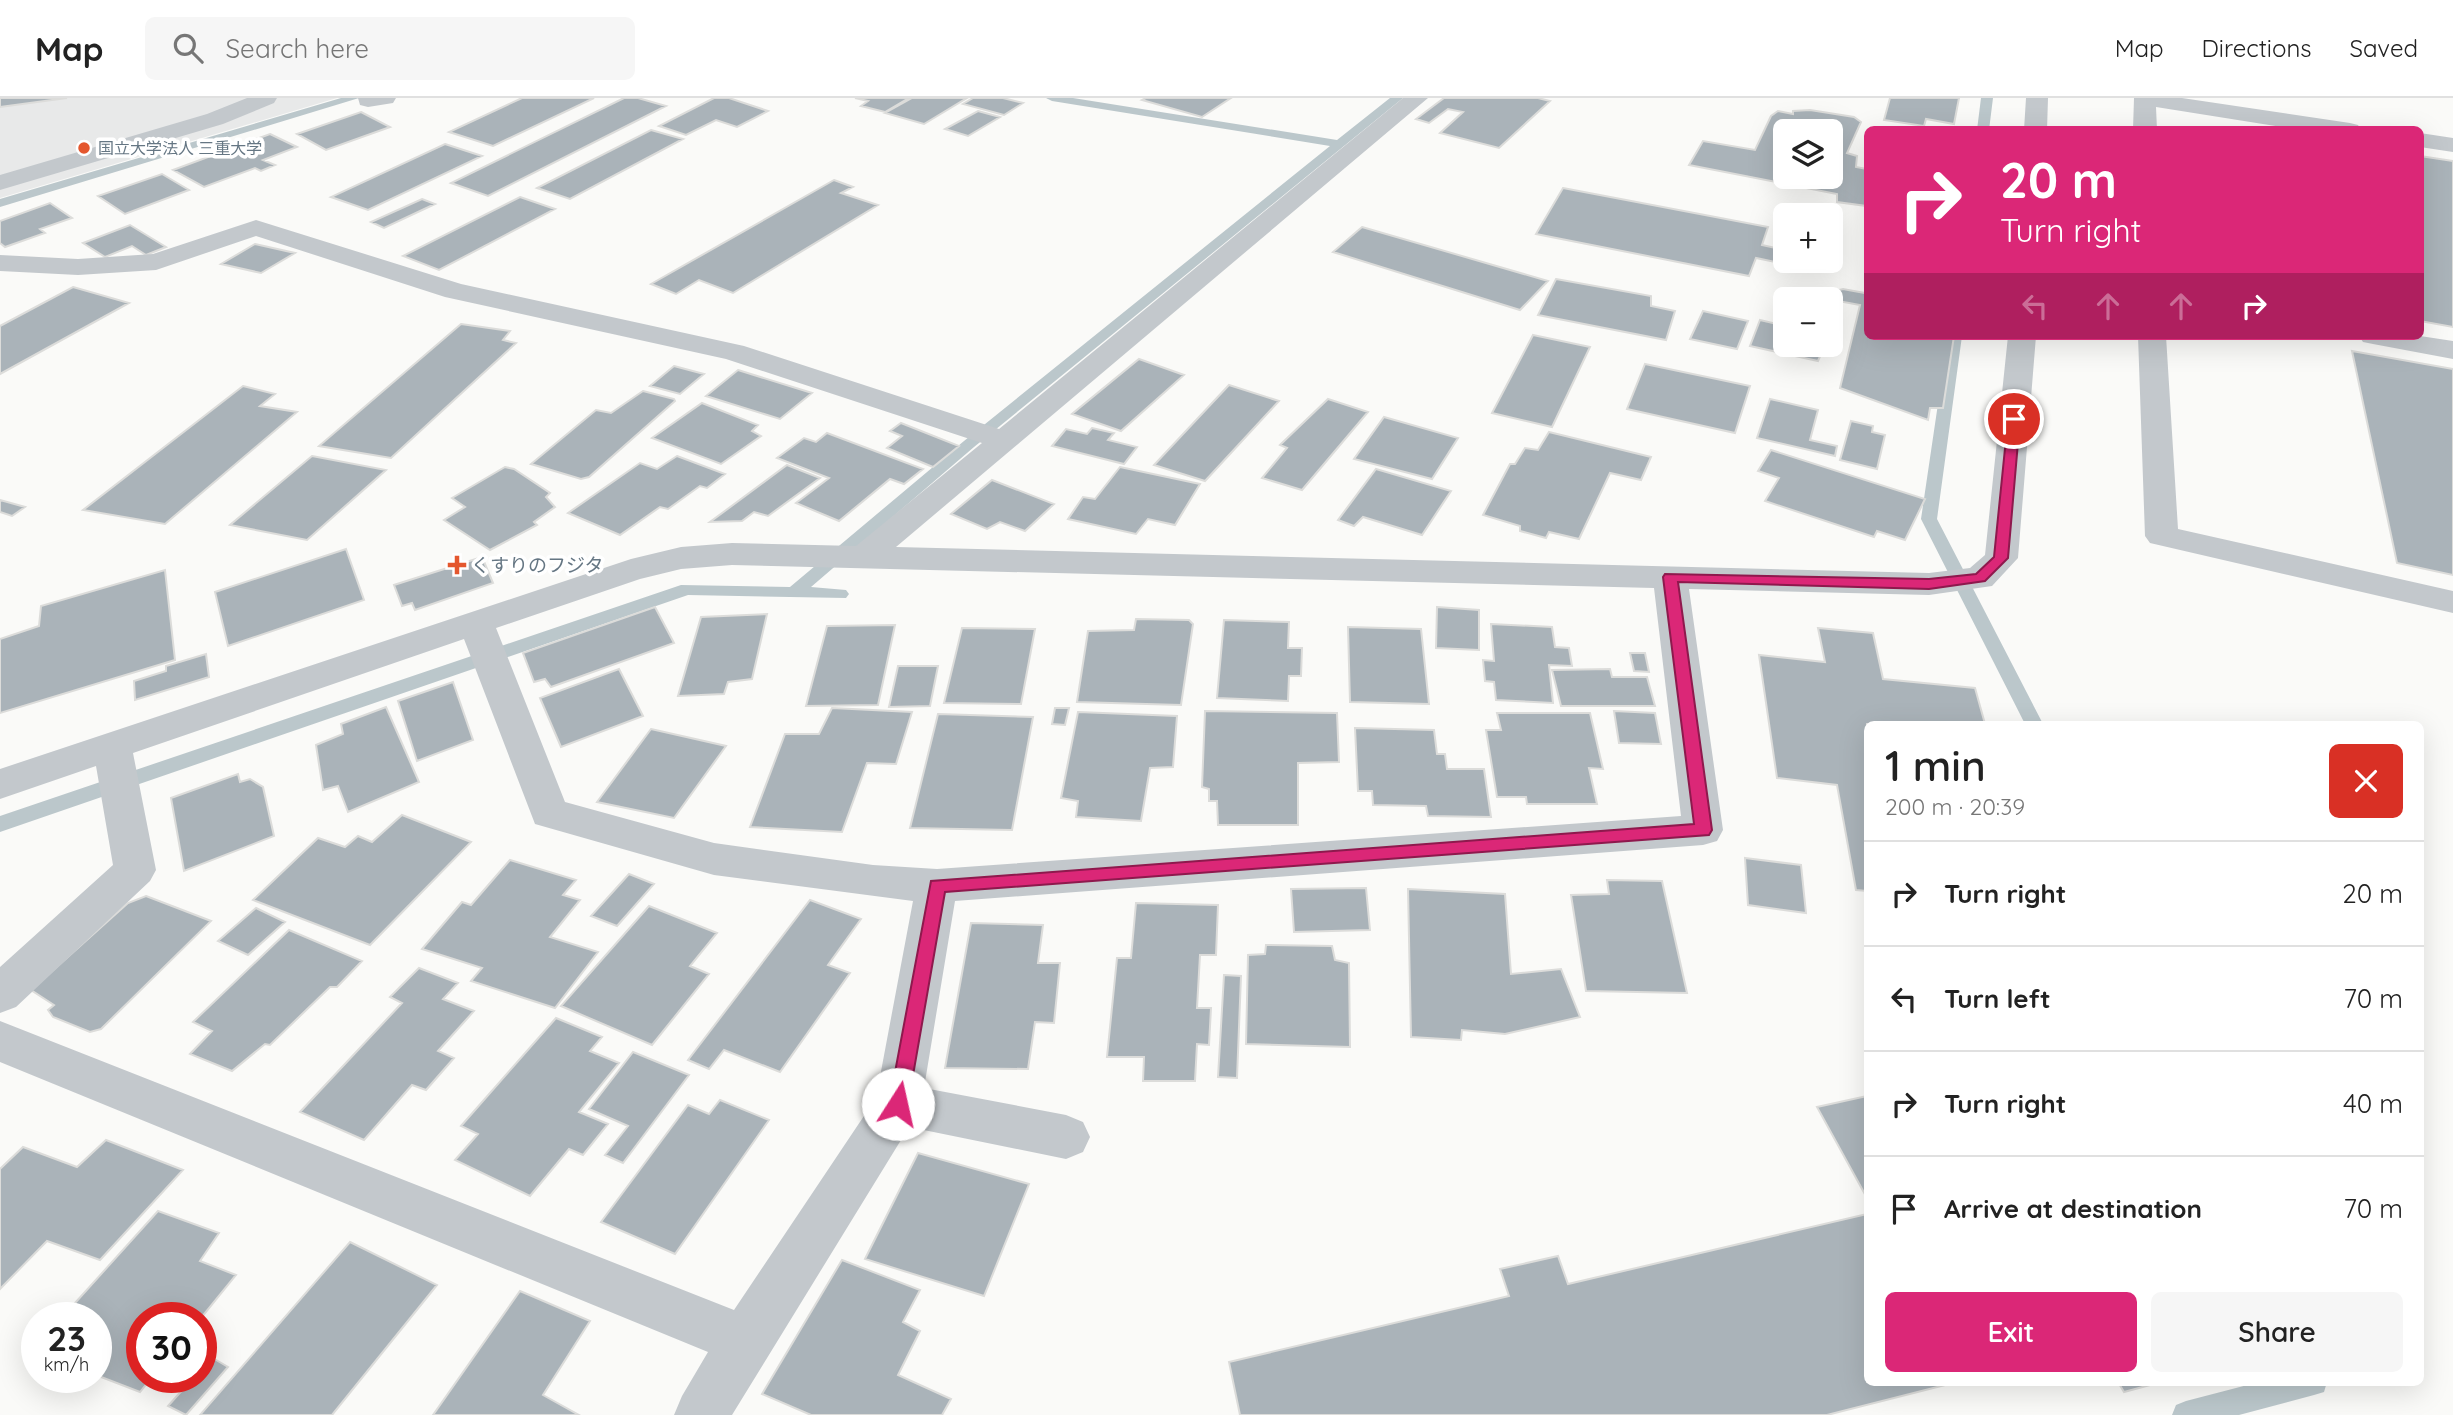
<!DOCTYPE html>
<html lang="en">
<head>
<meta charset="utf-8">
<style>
  body { margin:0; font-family:Quicksand,"Noto Sans JP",sans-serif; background:#f6f6f6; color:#222; height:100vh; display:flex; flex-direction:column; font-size:26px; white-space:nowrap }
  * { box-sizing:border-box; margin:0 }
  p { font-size:23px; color:#767676 }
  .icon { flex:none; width:38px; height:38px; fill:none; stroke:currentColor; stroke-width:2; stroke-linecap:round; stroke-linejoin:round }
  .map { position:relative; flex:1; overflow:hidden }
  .details { position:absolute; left:1864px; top:623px; width:560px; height:665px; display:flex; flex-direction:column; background:#fff; border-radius:10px; box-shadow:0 7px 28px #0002 }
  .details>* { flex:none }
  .guide { position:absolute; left:1864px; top:28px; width:560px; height:214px; border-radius:10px; box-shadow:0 7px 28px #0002; background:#db2777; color:#fff; overflow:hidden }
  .tools { position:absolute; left:1773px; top:21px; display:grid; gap:14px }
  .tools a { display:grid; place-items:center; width:70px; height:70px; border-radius:10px; background:#fff; box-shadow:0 7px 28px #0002; font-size:35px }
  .speed { position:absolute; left:21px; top:1204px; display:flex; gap:14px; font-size:35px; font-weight:700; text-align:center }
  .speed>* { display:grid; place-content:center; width:91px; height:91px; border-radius:50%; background:#fff; box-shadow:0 7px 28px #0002; line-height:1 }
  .speed small { font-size:18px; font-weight:400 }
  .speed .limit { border:10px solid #d22; background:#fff; color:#111 }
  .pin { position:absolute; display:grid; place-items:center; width:60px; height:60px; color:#fff; margin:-30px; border:4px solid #fff; border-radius:50%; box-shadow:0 2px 7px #0007 }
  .me { position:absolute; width:77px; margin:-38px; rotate:10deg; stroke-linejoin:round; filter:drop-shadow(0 0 5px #0008) }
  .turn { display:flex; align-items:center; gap:24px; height:147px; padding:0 21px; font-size:32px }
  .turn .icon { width:91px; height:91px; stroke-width:2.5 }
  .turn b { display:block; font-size:49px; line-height:60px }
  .lanes { display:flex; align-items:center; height:66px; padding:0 21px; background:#0003; justify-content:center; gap:35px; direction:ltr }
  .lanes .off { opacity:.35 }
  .round { display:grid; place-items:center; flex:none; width:74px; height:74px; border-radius:10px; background:#f6f6f6 }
  .overview { display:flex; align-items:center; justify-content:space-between; height:119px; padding:0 21px }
  h1 { font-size:42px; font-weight:600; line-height:52px }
  .button { display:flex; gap:14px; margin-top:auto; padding:14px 21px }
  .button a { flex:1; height:80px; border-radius:10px; background:#db2777; color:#fff; font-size:28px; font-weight:600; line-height:80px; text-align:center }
  .button a+a { background:#f6f6f6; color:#222 }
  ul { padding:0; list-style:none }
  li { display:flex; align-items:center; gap:21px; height:105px; padding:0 21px; border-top:2px solid #e0e0e0 }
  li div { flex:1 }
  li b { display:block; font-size:26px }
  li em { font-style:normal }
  header { display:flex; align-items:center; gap:42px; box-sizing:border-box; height:98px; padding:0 35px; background:#fff; border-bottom:2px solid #e0e0e0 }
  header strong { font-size:33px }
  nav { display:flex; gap:38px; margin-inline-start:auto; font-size:24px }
  .search { width:490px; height:63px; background:#f6f6f6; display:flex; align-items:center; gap:18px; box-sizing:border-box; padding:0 24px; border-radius:10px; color:#767676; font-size:26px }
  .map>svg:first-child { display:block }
</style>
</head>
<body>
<header>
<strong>Map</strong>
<div class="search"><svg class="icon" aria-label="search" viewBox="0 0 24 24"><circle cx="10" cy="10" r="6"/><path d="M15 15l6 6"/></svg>Search here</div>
<nav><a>Map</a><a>Directions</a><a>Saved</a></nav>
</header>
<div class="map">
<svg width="2453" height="1317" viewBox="0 0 2453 1317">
  <rect width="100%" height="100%" fill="#fafaf8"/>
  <path fill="#e8e9e9" d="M0,0h337l-337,100z"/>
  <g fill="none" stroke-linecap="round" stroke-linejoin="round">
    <path fill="#bbc7cb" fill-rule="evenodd" d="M341,0h18l-359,109v-8z
      M1046,0h27l264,42 53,-42h13l-429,349 -163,140 35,3 3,4 -3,4 -158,-3 -688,237v-16l681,-231 109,2 174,-146 366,-295 -278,-45z
      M1981,0h12l-4,32h-12z
      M1948,238h14l-25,183 106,205h-18l-104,-205z
      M2259,1284h68l-3,10 -10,3 -75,20h-67l4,-10 10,-4z"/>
  </g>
  <path fill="#aab3b9" stroke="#dcdcda" stroke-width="2" fill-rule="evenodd" d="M0,0h67l-67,9z
    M522,0h72l-101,48 -44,-14z
    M624,0h14l28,8 -178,90 -37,-13z
    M714,0h15l39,13 -31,16 -21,-7 -30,15 -27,-9z
    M855,0h54l-24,14 -24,-6 7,-5z
    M912,0h55l-43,26 -39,-11z
    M973,0h30l20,5 -19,12 -41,-11z
    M1146,0h85l-29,19 -60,-17z
    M1444,0h94l12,3 -51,47 -59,-15 23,-21 -15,-3 -19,14 -13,-4z
    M1890,0h69l-5,26 -28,-5 -2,7 -40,-6z
    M1810,12l44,7 7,5 -14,31 10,3 -1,11 11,2v37l-30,-4v-8l-148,-29 14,-24 52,9 16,-34 7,-5 15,3v-3zM1785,33h45v46h-45z
    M978,13l22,6 -32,19 -23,-7z
    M361,14l29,15 -64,23 -29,-16z
    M651,32l32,9 -113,60 -33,-11z
    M270,36l27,13 -34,13 12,5 -14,6 -6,-3 -51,19 -31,-17z
    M445,46l37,12 -114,54 -37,-13z
    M2420,58l33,5v166l-33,-6z
    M162,76l27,16 -64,24 -27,-18z
    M834,82l19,7 -12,6 37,12 -145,88 -34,-13 -23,14 -25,-10z
    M1563,90l205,39 -6,18 23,5 -5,13 -24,-5 -7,18 -213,-42z
    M520,99l35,12 -116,61 -36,-14z
    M422,101l13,5 -51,24 -13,-6z
    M50,105l22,15 -32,11 5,4 -40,14 -5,-4v-22z
    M130,127l36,22 -20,8 -14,-9 -27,11 -22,-14z
    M1362,129l186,54 -28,29 -187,-58z
    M255,146l40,9 -34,20 -40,-9z
    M1556,181l95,17v10l24,5 -9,29 -128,-25z
    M1867,187v51h87l-11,72h-13l-2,12 -88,-32 20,-83 -22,-4 1,-11 4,-1 22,4z
    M73,189l56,16 -129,71v-48z
    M1703,213l45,10 -11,28 -47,-10z
    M1760,222l25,6v19h40l-7,16 -68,-15z
    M461,226l49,7 -7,9 13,3 -125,115 -72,-12z
    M1533,237l57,12 -38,80 -60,-14z
    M2352,253l101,18v206l-56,-12z
    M1139,261l45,16 -63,56 -49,-17z
    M1645,266l105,22 -15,47 -108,-24z
    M674,268l30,8 -24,20 -30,-8z
    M738,272l74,23 -32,26 -74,-23z
    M1229,287l50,16 -74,80 -51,-16z
    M243,288l32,8 -15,12 37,6 -132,112 -82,-14z
    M643,293l31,8 1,2 -86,76 -8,2 -50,-15 65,-54 15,3z
    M1328,301l40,13 -66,78 -40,-12 25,-30 -7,-3z
    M1770,301l48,11 -8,30 27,6 -2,10 -78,-18z
    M702,305l56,22 -6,6 9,5 -40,28 -69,-26z
    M1384,319l74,21 -26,41 -78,-20z
    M1851,323l22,5 -1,6 13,3 -8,34 -37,-9z
    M901,325l58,23 -26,21 -46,-19 15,-12 -12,-5z
    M1092,330l22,5 -6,7 29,7 -13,17 -72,-18 14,-17 21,5z
    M1549,334l102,25 -10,23 -31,-7 -31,66 -30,-7 -3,6 -26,-7v-5l-37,-11 27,-51h5l10,-16 13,2z
    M827,335l96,36 -19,15 -14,-5 -51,42 -43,-18 33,-25 -52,-20 27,-20 12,4z
    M1771,352l154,49 -20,41 -28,-9 -3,6 -109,-36 14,-23 -21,-7z
    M312,358l74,14 -79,70 -77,-15z
    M677,358l48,18 -18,14 -7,-2 -32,23 -8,-2 -40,28 -52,-22 72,-50 17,6z
    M787,367l33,13 -52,38 -14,-4 -12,9 -32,1z
    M505,369l9,2 36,24 -4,4 9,10 -21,15 3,3 -47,25 -46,-30 21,-13 -13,-9z
    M1120,369l80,17 -25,41 -27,-6 -12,15 -68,-15 15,-22 12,2z
    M1376,371l75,22 -29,44 -59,-18 -9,9 -16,-6z
    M992,382l62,24 -29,27 -25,-9 -13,7 -36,-15z
    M0,402l25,7 -13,9 -12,-4z
    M346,451l18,51 -136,46 -13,-54z
    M482,459l11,26 -78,27 -3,-7 -10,3 -8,-21z
    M165,472l10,90 -175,53v-74l39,-13 2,-20z
    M655,509l19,36 -123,44 -6,-8 -11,3 -11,-29z
    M1437,509l42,3v40l-43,-2z
    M767,516l-15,65 -24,3 -4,12 -46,2 23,-79z
    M1136,521l53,1 4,4 -12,81 -104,-3 11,-71 46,-1z
    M1224,522l65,2 -1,26h14l-1,28h-12l-1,25 -71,-3z
    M1491,526l61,3 3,20 14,1 3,18 -23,-1 4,38 -57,-3 -2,-18 -9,-1 -2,-21 11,1z
    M895,527l-17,80 -72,1 21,-80z
    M1348,529l73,2 8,75 -79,-2z
    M962,530l73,1 -14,75 -77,-1z
    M1818,530l55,5 10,46 92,9 10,36h-118v167l-11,-1 -19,-105 -60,-7 -18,-123 66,7z
    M1630,555h15l4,19 -15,-1z
    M206,556l3,23 -74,23 -1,-19 32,-10v-5z
    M898,568h40l-8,40 -41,1z
    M619,571l24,47 -82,31 -21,-49z
    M1610,571l2,8h35l8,29h-94l-9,-36z
    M453,584l20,58 -56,21 -19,-60z
    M386,609l33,75 -71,30 -10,-26 -15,4 -7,-45 27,-11 -2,-10z
    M832,610l80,4 -16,52 -29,-1 -25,69 -92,-5 35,-93h34z
    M1055,610h14l-4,17 -13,-1z
    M1205,613l132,2 2,49 -41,1v62h-80l-1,-24h-8v-12l-7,-2z
    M1614,613l41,2 6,31 -42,-1z
    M1078,614l99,4 -4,51 -23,1 -9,53 -65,-4 2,-16 -17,-3z
    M1497,615h93l13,56 -14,-1 8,36h-70l-1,-7h-29l-11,-67h15z
    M938,616l95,3 -21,113 -102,-2z
    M1355,630l79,2 3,24h8l2,15h37l7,48 -63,-1 -2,-10 -53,-1 -1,-14h-14z
    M651,631l75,17 -52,72 -77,-16z
    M238,676l2,8 10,-3 13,8 11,49 -90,35 -13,-73z
    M402,717l69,27 -101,103 -117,-45 65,-62 27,9 13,-11 14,6z
    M1745,760l56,7 5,48 -58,-8z
    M510,762l66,20 -13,15 17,5 -30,37 48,15 -43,56 -84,-27 11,-13 -60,-19 40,-47 9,3z
    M629,776l25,10 -37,42 -26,-10z
    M1607,782l55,1 25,112 -101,-2 -15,-96 38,-1z
    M1366,790l4,42 -76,2 -3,-43z
    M1408,791l97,5 6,80 50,-5 19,48 -75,17 -43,-4 -1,10 -50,-3z
    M146,798l65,25 -110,108 -11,3 -37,-15 -5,-7 6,-5 -23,-15 97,-87z
    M810,802l51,19 -33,46 22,8 -70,99 -56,-22 -15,19 -21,-9z
    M1136,805l82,2 -2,50h-16l-3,53h14l-2,37 -12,-1 -2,37h-52l1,-24h-37l10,-99h14z
    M649,808l68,27 -27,33 19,8 -57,71 -91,-39z
    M256,810l29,14 -37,33 -30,-14z
    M971,825l72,2 -5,38h22l-6,60 -19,-1 -7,47 -83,-1z
    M289,832l73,31 -25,26h-7l-60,58 -5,-1 -33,27 -42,-17 22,-23 -19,-9z
    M1266,847l66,1 3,14 14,3 1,84 -104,-3 2,-89 17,-1z
    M419,870l39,15 -15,16 31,12 -36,40 16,7 -28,32 -14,-5 -48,55 -64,-28 102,-109 -12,-6z
    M1224,877l17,1 -4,102 -19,-1z
    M556,920l46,19 -12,14 29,12 -40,49 29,12 -25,31 -14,-6 -39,47 -75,-36 23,-26 -17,-8z
    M633,954l56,23 -66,88 -18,-8 23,-29 -39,-17z
    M1867,998v102l-50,-91z
    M720,1002l49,20 -94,134 -74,-32 87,-117 21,9z
    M106,1042l77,30 -83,90 -53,-19 -47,48v-120l23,-22 54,20z
    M918,1055l111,31 -45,112 -119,-37z
    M158,1113l61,22 -19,28 36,14 -35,43h-59v59h10l-12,15 -44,-17v-57h-19l-11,-5z
    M1867,1116v168h90l-130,33h-587l-11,-53 280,-66 -9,-27 58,-13 10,28z
    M350,1144l87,43 -105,130h-132z
    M842,1162l78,30 -17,32 17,9 -22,44 53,24 -9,16h-131l-49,-21z
    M520,1193l70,30 -47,74 36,20h-146z
    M211,1259l17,10 -42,48 -18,-9 26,-29h7v-8z
    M2118,1284h43l-37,10z"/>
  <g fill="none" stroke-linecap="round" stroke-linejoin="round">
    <path fill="#c3c8cc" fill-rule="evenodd" d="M247,0h30l-3,5 -51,21 -223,66v-15l207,-61z
      M358,0h38l-3,5 -25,4 -8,-2z
      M1403,0h25l-532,449 1033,26 41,-5 15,-13 23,-219h28l-18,222 -26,28 -63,9 -240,-6 34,241 -6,11 -14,4 -748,56 -31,187 142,27 17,7 7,15 -7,15 -17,7 -157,-32 -177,288h-58l8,-19 26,-44 -708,-290v-41l734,289 142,-212 37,-197 -199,-26 -179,-51 -71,-185 -331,114 23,117 -6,11 -134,126 -16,6v-46l113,-102 -17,-99 -96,33v-30l631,-210 50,-12 51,-4 124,3 126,-103 -256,-84 -281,-62 -189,-61 -100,34 -78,5 -78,-4v-16l78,4 75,-5 103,-34 205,64 283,62 255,83zM732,467l922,23 27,228 -744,53 -64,-4 -159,-22 -149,-41 -69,-174 144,-49 41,-10z
      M2026,0h22l-1,32h-23z
      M2134,0h48l168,25 8,2 3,5h-60l-145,-23 1,23h-24z
      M2420,35l33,5v14l-33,-5z
      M2138,238h28l12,193 275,62v22l-303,-70 -5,-7z
      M2359,238h61l33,5v18l-80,-15 -10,-2z"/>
  </g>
  <path fill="#db2777" stroke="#8e194d" stroke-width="2" d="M2014,318l6,3 -12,139 -23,23 -56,8 -251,-7 34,248 -3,5 -764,57 -37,212 -3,6 -7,2 -6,-2 -3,-6 42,-223 763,-57 -31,-247 2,-3 264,5 47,-5 18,-17 14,-138z"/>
  <g fill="#e4572e" stroke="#fff" stroke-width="2.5">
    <circle cx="84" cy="50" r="7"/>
    <path d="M453.5 456.5h7v7h7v7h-7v7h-7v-7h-7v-7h7z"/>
  </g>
  <g text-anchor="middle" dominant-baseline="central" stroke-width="7" stroke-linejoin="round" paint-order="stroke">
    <g font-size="16" fill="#657683" stroke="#fff" text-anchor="start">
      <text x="98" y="50">国立大学法人 三重大学</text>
    </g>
    <g font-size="19" fill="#657683" stroke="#fff" text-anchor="start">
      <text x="471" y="467">くすりのフジタ</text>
    </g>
  </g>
</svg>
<div class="tools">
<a><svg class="icon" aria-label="layers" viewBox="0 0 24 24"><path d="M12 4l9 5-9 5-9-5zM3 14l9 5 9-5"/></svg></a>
<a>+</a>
<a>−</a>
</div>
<div class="speed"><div>23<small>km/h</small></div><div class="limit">30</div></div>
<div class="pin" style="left:2014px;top:321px;background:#d93025"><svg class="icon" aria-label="arrive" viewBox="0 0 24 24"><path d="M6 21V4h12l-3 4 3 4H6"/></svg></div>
<svg class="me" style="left:898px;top:1006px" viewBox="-20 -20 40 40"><circle r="19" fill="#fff"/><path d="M0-13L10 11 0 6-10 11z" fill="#db2777"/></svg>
<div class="guide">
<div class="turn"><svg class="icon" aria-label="right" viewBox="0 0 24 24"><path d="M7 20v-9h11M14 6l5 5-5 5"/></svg><div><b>20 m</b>Turn right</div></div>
<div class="lanes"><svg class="icon off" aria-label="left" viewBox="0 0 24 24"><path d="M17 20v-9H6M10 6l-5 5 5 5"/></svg><svg class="icon off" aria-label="ahead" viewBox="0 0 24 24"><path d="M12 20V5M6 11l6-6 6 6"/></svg><svg class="icon off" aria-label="ahead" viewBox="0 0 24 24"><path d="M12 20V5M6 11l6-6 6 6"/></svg><svg class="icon" aria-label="right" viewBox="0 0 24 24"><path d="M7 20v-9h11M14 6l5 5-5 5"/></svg></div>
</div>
<section class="details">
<div class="overview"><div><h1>1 min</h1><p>200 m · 20:39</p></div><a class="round" style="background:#d93025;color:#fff"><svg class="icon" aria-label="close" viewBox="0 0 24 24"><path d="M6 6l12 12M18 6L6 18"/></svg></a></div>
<ul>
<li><svg class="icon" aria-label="right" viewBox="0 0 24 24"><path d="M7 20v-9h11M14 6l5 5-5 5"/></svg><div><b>Turn right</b></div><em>20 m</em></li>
<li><svg class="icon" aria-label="left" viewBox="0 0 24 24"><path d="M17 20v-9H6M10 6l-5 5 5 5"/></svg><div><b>Turn left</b></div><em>70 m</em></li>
<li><svg class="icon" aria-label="right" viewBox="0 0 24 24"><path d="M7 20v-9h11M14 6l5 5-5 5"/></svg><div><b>Turn right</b></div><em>40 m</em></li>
<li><svg class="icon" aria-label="arrive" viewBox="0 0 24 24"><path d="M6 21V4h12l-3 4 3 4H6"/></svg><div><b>Arrive at destination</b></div><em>70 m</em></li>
</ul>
<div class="button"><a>Exit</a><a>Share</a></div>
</section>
</div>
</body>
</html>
